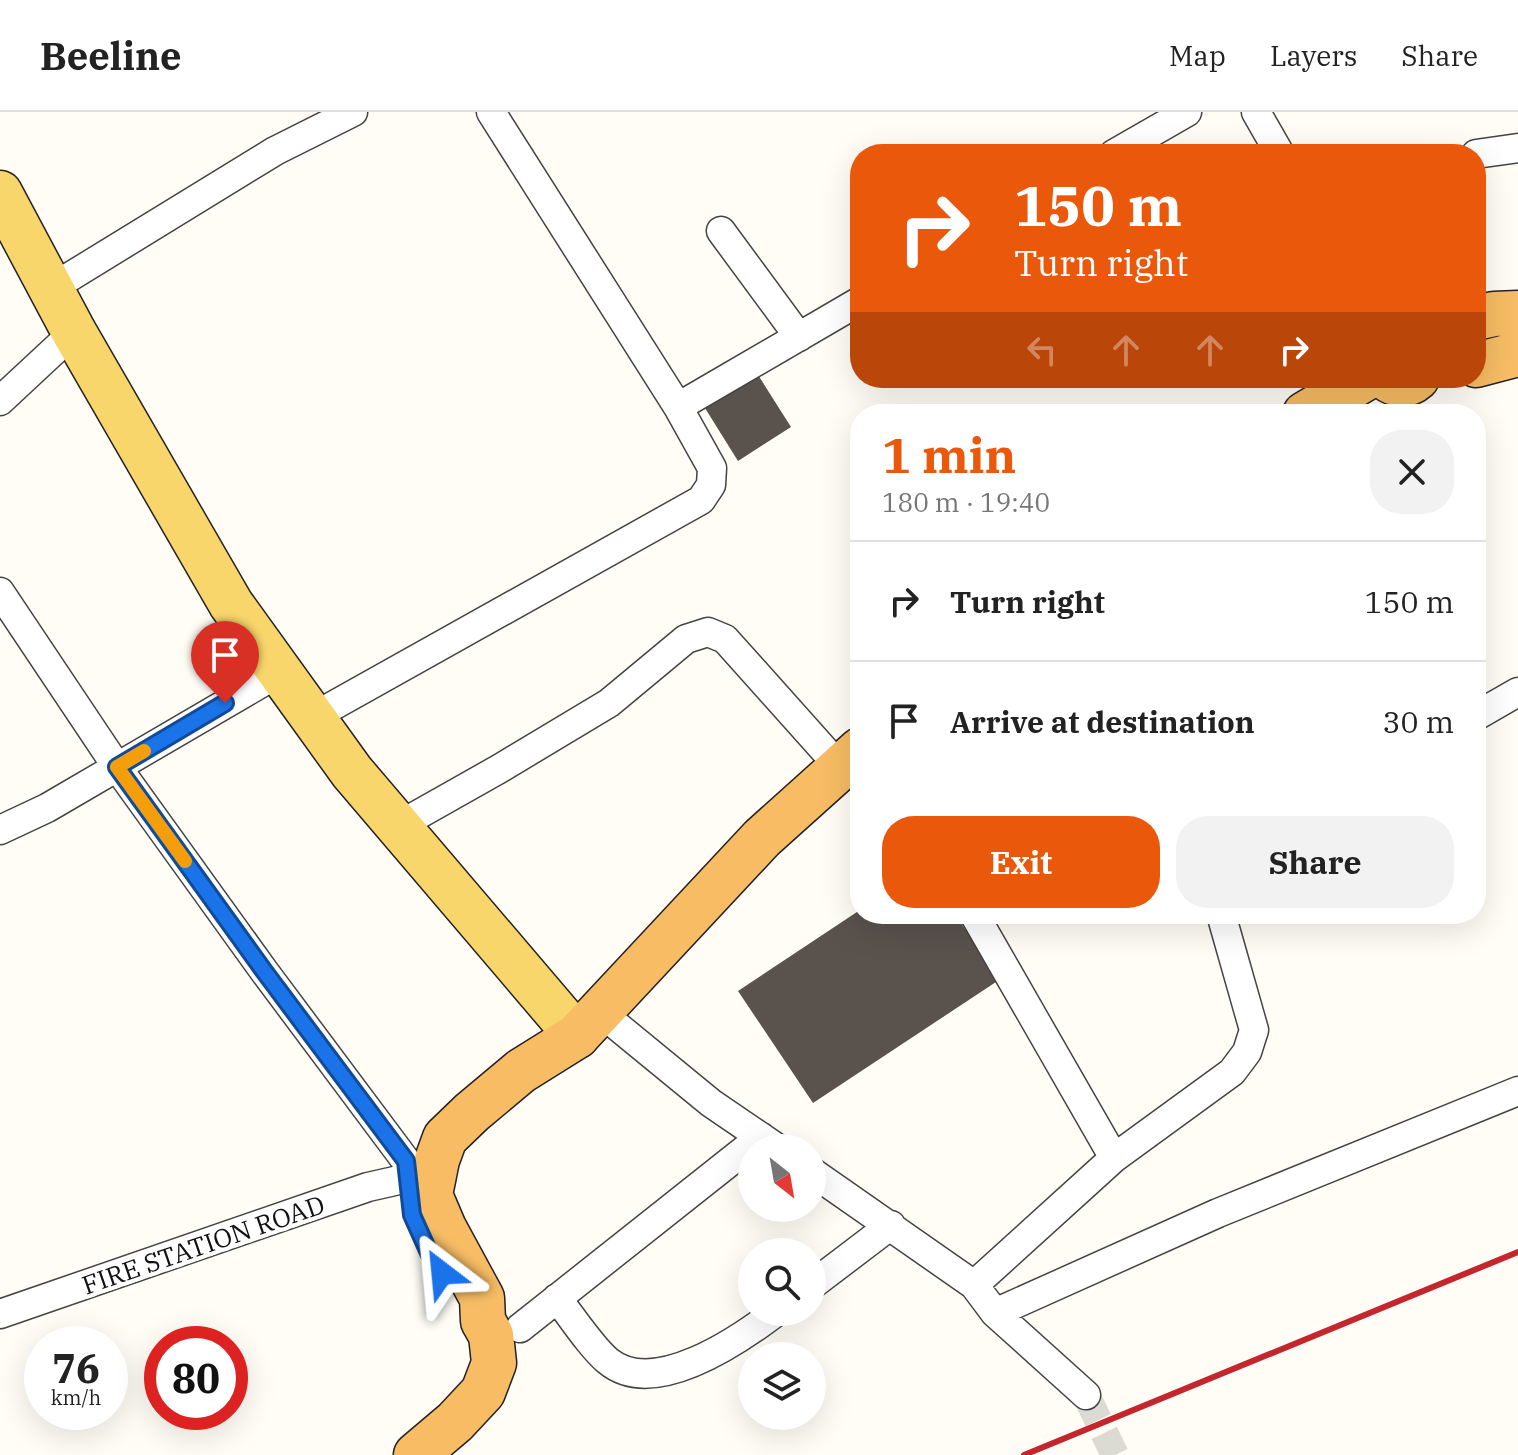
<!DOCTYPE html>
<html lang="en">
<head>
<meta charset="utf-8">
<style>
  body { margin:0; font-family:"IBM Plex Serif",serif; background:#f2f2f2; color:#222; height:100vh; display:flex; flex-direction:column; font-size:30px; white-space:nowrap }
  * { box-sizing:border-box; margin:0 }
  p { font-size:26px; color:#767676 }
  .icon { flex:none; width:44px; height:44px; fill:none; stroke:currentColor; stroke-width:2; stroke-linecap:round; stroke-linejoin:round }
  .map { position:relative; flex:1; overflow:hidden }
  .panel { position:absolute; left:850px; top:292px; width:636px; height:520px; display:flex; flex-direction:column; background:#fff; border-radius:32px; box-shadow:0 8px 32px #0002 }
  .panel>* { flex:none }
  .banner { position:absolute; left:850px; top:32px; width:636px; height:244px; border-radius:32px; box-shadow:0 8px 32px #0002; background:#ea580c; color:#fff; overflow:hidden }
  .needle { width:52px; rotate:149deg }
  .controls { position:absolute; left:738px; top:1022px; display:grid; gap:16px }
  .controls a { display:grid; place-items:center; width:88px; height:88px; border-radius:50%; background:#fff; box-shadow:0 8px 32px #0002; font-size:40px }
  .speed { position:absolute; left:24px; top:1214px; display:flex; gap:16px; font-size:40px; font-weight:700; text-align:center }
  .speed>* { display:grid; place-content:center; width:104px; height:104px; border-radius:50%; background:#fff; box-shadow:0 8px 32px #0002; line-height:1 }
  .speed small { font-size:20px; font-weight:400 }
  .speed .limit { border:12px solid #d22; background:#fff; color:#111 }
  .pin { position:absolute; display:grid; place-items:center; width:68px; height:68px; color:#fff; margin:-82px -34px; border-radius:50% 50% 50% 0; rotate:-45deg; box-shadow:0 0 8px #0007 }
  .pin .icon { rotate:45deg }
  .me { position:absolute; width:88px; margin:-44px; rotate:331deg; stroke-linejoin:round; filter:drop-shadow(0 0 6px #0008) }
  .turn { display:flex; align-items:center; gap:28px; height:168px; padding:0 32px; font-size:36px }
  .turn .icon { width:104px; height:104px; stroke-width:2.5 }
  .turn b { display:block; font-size:56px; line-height:68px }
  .lanes { display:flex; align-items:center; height:76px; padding:0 32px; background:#0003; justify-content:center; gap:40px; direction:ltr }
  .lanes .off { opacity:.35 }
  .round { display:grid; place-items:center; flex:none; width:84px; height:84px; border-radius:32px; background:#f2f2f2 }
  .headline { display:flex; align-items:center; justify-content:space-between; height:136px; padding:0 32px }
  h1 { font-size:48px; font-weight:800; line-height:60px; color:#ea580c }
  .primary-button { display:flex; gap:16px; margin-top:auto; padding:16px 32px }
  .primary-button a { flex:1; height:92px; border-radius:32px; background:#ea580c; color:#fff; font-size:32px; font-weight:800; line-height:92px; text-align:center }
  .primary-button a+a { background:#f2f2f2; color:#222 }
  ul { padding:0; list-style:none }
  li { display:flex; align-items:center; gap:24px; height:120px; padding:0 32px; border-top:2px solid #e0e0e0 }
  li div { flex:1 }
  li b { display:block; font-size:30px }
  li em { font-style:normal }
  header { display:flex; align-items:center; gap:48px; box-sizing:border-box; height:112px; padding:0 40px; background:#fff; border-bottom:2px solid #e0e0e0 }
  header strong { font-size:38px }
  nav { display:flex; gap:44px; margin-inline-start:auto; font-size:28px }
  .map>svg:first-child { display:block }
</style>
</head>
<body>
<header>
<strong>Beeline</strong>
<nav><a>Map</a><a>Layers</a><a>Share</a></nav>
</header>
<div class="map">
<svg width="1518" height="1343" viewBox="0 0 1518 1343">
  <rect width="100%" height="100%" fill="#fffdf5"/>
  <path fill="#5a524d" d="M753,255l38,60 -53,34 -38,-61z
    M860,798v4h95l44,66 -186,123 -75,-112z"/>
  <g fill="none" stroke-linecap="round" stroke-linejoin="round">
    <path stroke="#dbdad3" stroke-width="28" stroke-dasharray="28 14" stroke-linecap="butt" d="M1086,1283l29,60"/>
    <g stroke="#444" stroke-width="31">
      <path id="minor" d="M491,0l187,295
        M1256,0l24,42
        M1114,42l73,-42
        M1476,42l42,-6
        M721,119l78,106
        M50,177l225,-138 78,-39
        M0,289l74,-69
        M0,480l117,175 147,204 142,190
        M1476,604l42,-24
        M313,605l388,-217 10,-15 1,-17 -34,-61 182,-106
        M398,714l101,-57 110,-66 77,-64 22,-7 17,7 102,114
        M0,718l47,-22 233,-136
        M974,802l140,244
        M600,900l111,91 66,45
        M812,1060l162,113 21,28 91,82
        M812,1173l79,-60
        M974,1173l140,-127 118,-86 15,-20 7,-22 -33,-116
        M557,1186c14,18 35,50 51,63 46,38 131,-21 168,-49
        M995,1201l223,-100 300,-122
        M0,1202l368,-127 40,-9
        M520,1216l241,-191"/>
    </g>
    <g stroke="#222" stroke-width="47">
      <path id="primary" d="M0,81l74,139 157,272 121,168 225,264"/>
    </g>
    <g stroke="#222" stroke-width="47">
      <path id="trunk" d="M1476,206l18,-4 24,-1
        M1476,253l42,-11
        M1386,266c10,8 21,9 31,0
        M1305,302l61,-36
        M416,1343l39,-33 28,-30 11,-29 -3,-28 -8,-14 -1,-23 -38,-70 -14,-33 7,-35 8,-22 27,-26 49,-41 56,-35 185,-198 98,-88"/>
    </g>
    <use href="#minor" stroke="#fff" stroke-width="28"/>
    <use href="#primary" stroke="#f9d66b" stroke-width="44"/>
    <use href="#trunk" stroke="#f7bc64" stroke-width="44"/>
    <path stroke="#c4262e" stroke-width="6" d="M1024,1343l494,-203"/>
  </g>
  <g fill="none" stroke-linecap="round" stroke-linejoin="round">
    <g stroke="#114b97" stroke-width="20">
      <path id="route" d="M225,591l-108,64 147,204 142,190 6,54 18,40 12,18"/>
    </g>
    <use href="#route" stroke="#1a73e8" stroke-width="14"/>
    <path stroke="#f59e0b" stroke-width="14" d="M144,639l-27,16 68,94"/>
  </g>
  <g text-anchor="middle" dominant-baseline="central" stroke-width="8" stroke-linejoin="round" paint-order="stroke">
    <g font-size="26" fill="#111" stroke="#fff">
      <text transform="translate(203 1132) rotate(-19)">FIRE STATION ROAD</text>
    </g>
  </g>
</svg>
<div class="controls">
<a><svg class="needle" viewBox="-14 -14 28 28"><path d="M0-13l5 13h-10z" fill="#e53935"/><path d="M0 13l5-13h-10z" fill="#767676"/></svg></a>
<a><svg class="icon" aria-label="search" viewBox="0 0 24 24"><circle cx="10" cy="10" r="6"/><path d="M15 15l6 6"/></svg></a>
<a><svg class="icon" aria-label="layers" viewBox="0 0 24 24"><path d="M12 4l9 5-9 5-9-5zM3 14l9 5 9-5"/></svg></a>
</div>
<div class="speed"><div>76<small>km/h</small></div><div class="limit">80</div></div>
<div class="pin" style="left:225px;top:591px;background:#d93025"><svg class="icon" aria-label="arrive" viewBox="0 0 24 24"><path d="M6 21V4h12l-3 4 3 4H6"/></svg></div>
<svg class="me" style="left:442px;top:1161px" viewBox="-20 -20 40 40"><path d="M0-17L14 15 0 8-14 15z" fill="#1a73e8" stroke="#fff" stroke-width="4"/></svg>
<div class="banner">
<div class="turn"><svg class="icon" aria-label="right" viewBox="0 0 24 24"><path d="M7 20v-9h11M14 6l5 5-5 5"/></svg><div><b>150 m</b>Turn right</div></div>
<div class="lanes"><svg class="icon off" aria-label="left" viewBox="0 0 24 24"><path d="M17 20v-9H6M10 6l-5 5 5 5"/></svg><svg class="icon off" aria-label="ahead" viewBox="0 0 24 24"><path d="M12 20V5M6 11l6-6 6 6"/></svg><svg class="icon off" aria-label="ahead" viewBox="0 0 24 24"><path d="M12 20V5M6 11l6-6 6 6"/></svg><svg class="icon" aria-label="right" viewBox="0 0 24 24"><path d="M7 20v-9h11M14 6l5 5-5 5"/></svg></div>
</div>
<section class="panel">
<div class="headline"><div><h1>1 min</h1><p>180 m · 19:40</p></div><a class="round"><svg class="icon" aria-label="close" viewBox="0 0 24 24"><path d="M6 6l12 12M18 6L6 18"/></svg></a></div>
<ul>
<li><svg class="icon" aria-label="right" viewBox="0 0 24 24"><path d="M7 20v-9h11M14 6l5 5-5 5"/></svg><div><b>Turn right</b></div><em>150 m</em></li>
<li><svg class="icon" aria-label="arrive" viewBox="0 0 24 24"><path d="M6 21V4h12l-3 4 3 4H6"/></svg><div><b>Arrive at destination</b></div><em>30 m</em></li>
</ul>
<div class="primary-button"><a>Exit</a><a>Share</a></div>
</section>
</div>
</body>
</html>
